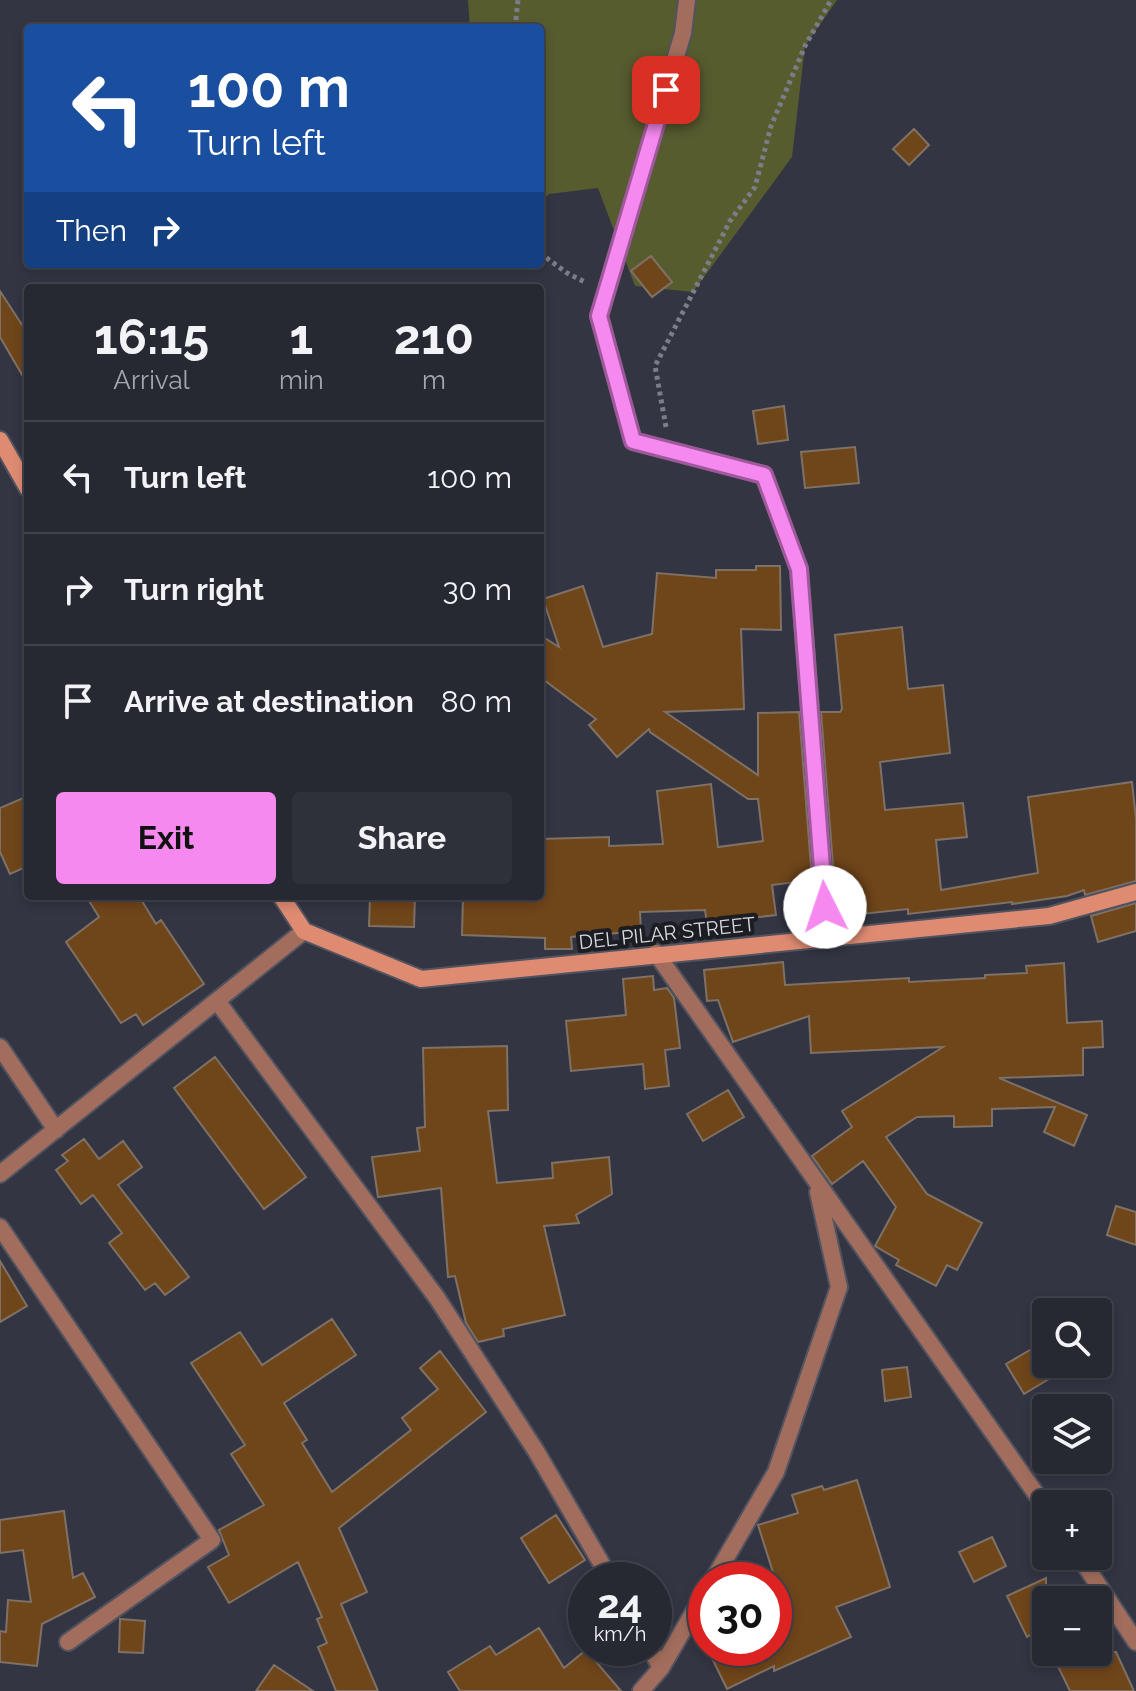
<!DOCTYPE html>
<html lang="en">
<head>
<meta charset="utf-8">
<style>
  body { margin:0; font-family:Raleway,sans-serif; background:#2e303a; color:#f1f3f6; height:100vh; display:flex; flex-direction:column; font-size:30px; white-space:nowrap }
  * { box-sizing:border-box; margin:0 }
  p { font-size:26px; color:#a4a6ac }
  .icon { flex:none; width:44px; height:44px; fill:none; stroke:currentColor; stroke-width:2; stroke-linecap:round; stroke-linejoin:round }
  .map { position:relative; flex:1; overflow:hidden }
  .panel { position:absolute; left:24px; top:284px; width:520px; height:616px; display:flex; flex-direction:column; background:#262832; border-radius:8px; box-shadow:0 4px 12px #0003,0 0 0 2px #42444d }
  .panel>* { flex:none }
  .top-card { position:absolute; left:24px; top:24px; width:520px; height:244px; border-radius:8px; box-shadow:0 4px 12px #0003,0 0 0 2px #42444d; background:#1a4fa0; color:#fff; overflow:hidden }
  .buttons { position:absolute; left:1032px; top:1298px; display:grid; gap:16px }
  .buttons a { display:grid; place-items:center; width:80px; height:80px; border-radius:8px; background:#262832; box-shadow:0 4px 12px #0003,0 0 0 2px #42444d; font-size:40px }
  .speed { position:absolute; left:568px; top:1562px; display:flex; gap:16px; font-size:40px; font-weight:700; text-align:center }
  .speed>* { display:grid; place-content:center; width:104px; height:104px; border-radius:50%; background:#262832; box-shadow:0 4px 12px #0003,0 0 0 2px #42444d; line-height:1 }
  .speed small { font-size:20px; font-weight:400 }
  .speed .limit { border:12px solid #d22; background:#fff; color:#111 }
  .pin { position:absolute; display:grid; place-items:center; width:68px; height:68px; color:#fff; margin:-34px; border-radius:16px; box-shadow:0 4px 12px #0006 }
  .me { position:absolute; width:88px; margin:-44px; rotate:356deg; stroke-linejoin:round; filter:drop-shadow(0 0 6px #0008) }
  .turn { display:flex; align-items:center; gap:28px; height:168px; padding:0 32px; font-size:36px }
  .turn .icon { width:104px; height:104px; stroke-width:2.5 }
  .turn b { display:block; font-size:56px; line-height:68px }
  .then { display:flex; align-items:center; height:76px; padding:0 32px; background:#0003; gap:16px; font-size:30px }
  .eta { display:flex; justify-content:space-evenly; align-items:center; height:136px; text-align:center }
  .eta b { font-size:48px; font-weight:700; line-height:56px }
  .button { display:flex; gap:16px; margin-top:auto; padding:16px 32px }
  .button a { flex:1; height:92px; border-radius:8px; background:#f589ef; color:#111; font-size:32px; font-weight:700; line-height:92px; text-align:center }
  .button a+a { background:#2e303a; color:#f1f3f6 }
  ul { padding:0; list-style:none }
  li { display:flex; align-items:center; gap:24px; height:112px; padding:0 32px; border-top:2px solid #42444d }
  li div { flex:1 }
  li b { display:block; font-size:30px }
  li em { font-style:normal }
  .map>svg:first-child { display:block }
</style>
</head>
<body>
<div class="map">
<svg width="1136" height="1691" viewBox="0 0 1136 1691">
  <rect width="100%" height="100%" fill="#333543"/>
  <path fill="#575c2f" d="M468,0h369l-32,46 -13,111 -99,135 -58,-6 -37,-98 -49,6 -9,8v-174h-70z"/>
  <path fill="#6f451a" stroke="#7f7165" stroke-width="2" d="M914,129l15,16 -20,20 -16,-16z
    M651,256l21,26 -20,15 -21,-26z
    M0,291l28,43v51l-28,-48z
    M784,406l4,34 -30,4 -5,-33z
    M855,447l4,36 -54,5 -4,-36z
    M756,566h24l1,64 -40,-1 3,80 -79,3 93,63v-62l41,-1 13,168 -40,5 4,30 -69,8 -2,-13 -65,2 1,19 -70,6 1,12h-27v-11l-83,-3 1,-39h79l-2,-57 69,-2v9l54,-2 -6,-53 54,-7 7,63 45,-6 -5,-42h-10l-98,-67 -1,-3 -32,28 -28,-32 7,-6 -56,-42v-42l19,12 -16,-48 40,-13 20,61 49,-13 5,-61 59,5v-8h40z
    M902,627l6,62 35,-4 7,68 -70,9 5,48 78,-7 4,34 -31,3 5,50 97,-17 -10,-76 104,-15 4,37v62l-51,14 -1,-5 -17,6 -55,8v-2l-104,12v-5l-66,7 -4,-39 -4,1 -13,-166h19l2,-3 -7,-74z
    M28,796v70l-18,8 -10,-22v-44z
    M86,896h53l17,28 5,-4 43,64 -61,41 -7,-11 -15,9 -55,-81 33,-25z
    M370,896h45l-1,31 -45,-1z
    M1136,903v28l-38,11 -7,-26z
    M783,962l2,23 124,-7v4l76,-4v-3l42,-2 -1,-7 38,-3 3,60 35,-2 1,26 -20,1v27l-84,3 88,37 -13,31 -30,-14 11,-25 -63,2v17l-38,1v-11l-37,1 -31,20 41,57 55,29 -25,47 -10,-5 -11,21 -40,-21 3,-5 -24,-14 21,-39 -33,-46 -31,23 -20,-28 40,-29 -10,-16 101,-64 -132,6 -2,-37 -76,26 -15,-42 -11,1 -3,-31z
    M653,976l1,14 13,-2 7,10 6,50 -15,2 4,36 -24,3 -2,-25 -72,7 -5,-50 60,-6 -3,-36z
    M507,1046l1,64 -20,1 9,72 56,-5 -1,-15 57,-6 3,37 -36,21 3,8 -35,3 21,89 -62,14 1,7 -26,6 -12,-19 -11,-47 -7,1 -7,-89 -63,9 -6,-40 48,-6 -3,-23 8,-1 -2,-79z
    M215,1057l91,120 -42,32 -90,-121z
    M728,1090l16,27 -41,24 -16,-27z
    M84,1139l15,20 24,-18 19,26 -24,18 71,92 -24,18 -10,-12 -10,7 -36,-47 13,-10 -29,-38 -12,9 -25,-34 12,-9 -6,-6z
    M1116,1206l20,6v33l-29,-10z
    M0,1261l27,45 -27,16z
    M332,1319l24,36 -72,48 23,37 -5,3 30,49 79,-62 -9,-12 36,-29 -18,-21 20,-17 46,61 -147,116 28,64 -26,12 37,87h-42l-18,-44 9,-4 -10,-24 5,-2 -24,-55 -69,41 -21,-36 21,-12 -10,-25 45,-25 -33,-51 14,-9 -54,-82 49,-31 22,33z
    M1042,1343l4,7v14h8l5,9 -35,21 -18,-30z
    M907,1367l4,30 -26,4 -3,-31z
    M857,1480l33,107 -54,20 15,30 -77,34v-5l-47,23 -20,-41h67v-36l10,-5 -26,-82 40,-12 -6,-18 30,-9 2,4z
    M64,1511l9,67 10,-5 12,24 -53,27 -5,42 -37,-4v-31l6,1 2,-32 23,2 -8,-52 -23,3v-33z
    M556,1515l29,45 -36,23 -28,-45z
    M992,1537l14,29 -32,16 -15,-30z
    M1046,1578v49l-19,10 -20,-41z
    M120,1619l25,2 -2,32 -24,-1z
    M539,1628l25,40 22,-18 35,41h-161l-12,-19 42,-26 6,9z
    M1051,1652h65l18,39h-64z
    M274,1665l39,26h-57z"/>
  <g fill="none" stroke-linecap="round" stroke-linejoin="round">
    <g stroke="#515360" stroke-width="20">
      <path id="street" d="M687,0l-4,33 -84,283 34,125 131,34 35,94 29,369
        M656,953l390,555
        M217,1001l220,297 99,153 75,129
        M0,1047l56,83
        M0,1174l304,-243
        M0,1227l212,313 -144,102
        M1079,1556l57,86
        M713,1580l63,-108 63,-185 -21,-95
        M650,1648l11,20
        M641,1691l20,-23 45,-77"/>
    </g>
    <g stroke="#515360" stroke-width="20">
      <path id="secondary" d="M0,440l28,49
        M281,896l23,35 117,48 628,-63 87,-24"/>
    </g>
    <path stroke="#7c7d89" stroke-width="5" stroke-dasharray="4 4" stroke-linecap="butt" d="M515,28l3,-28
      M540,253l27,20 20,10
      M666,427l-11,-61 75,-145 25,-34 16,-61 34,-80 26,-46"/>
    <use href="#street" stroke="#a26d5d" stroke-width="16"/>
    <use href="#secondary" stroke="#df8b72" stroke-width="16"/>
  </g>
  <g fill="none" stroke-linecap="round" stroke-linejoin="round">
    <g stroke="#9f599b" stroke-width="20">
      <path id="route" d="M666,90l-67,226 34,125 131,34 35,94 26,338"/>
    </g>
    <use href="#route" stroke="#f589ef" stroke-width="14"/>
  </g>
  <g text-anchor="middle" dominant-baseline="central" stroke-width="8" stroke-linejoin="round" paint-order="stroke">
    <g font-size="20" fill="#d8d9e3" stroke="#1c1d23">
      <text transform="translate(667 933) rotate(-6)">DEL PILAR STREET</text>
    </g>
  </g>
</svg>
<div class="buttons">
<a><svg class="icon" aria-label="search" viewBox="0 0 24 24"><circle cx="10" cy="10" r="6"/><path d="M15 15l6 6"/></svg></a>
<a><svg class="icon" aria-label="layers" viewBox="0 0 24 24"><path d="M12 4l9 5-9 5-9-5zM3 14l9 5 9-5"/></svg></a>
<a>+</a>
<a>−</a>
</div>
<div class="speed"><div>24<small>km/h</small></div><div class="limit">30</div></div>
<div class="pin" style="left:666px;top:90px;background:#d93025"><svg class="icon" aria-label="arrive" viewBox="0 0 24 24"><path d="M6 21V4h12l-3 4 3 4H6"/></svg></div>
<svg class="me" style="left:825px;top:907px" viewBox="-20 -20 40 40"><circle r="19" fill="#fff"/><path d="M0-13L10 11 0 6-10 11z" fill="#f589ef"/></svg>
<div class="top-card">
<div class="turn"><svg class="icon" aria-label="left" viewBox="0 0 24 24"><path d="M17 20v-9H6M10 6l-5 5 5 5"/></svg><div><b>100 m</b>Turn left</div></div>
<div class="then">Then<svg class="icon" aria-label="right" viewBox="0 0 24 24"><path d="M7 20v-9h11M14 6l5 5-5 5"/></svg></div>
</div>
<section class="panel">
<div class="eta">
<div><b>16:15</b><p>Arrival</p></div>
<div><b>1</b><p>min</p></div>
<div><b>210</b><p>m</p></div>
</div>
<ul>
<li><svg class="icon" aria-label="left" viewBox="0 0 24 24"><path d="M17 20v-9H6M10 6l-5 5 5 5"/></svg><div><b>Turn left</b></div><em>100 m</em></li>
<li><svg class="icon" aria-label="right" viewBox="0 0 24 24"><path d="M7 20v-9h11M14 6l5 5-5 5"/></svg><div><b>Turn right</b></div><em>30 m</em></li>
<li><svg class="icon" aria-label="arrive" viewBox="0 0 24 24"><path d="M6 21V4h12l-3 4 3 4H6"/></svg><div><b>Arrive at destination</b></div><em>80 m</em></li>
</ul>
<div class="button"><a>Exit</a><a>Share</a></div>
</section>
</div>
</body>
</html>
